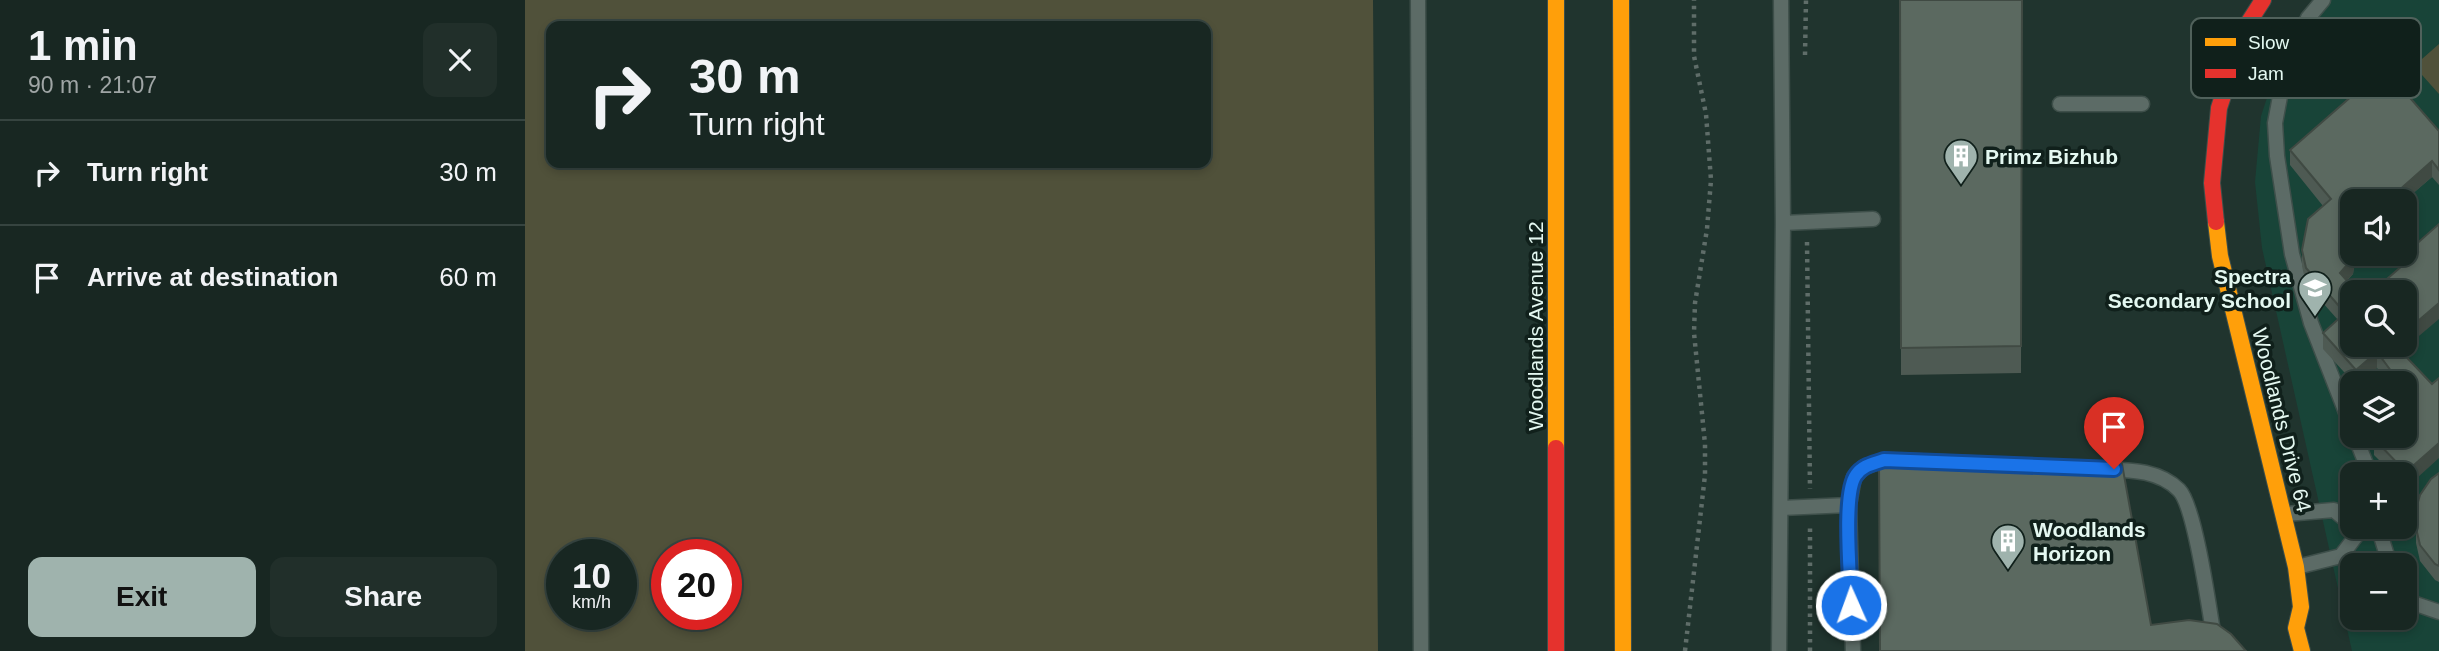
<!DOCTYPE html>
<html lang="en">
<head>
<meta charset="utf-8">
<style>
  body { margin:0; font-family:Arial,sans-serif; background:#212f2a; color:#f1f3f6; height:100vh; display:flex; flex-direction:column; font-size:26px; white-space:nowrap }
  * { box-sizing:border-box; margin:0 }
  p { font-size:23px; color:#9fa5a5 }
  .icon { flex:none; width:38px; height:38px; fill:none; stroke:currentColor; stroke-width:2; stroke-linecap:round; stroke-linejoin:round }
  .map { position:relative; flex:1; overflow:hidden }
  .side { display:flex; flex-direction:column; background:#182722; width:525px }
  .side>* { flex:none }
  .banner { position:absolute; left:21px; top:21px; width:665px; height:147px; border-radius:14px; box-shadow:0 4px 10px #0003,0 0 0 2px #364440; background:#182722; color:#f1f3f6; overflow:hidden }
  .fabs { position:absolute; left:1815px; top:189px; display:grid; gap:14px }
  .fabs a { display:grid; place-items:center; width:77px; height:77px; border-radius:14px; background:#182722; box-shadow:0 4px 10px #0003,0 0 0 2px #364440; font-size:35px }
  .speed { position:absolute; left:21px; top:539px; display:flex; gap:14px; font-size:35px; font-weight:700; text-align:center }
  .speed>* { display:grid; place-content:center; width:91px; height:91px; border-radius:50%; background:#182722; box-shadow:0 4px 10px #0003,0 0 0 2px #364440; line-height:1 }
  .speed small { font-size:18px; font-weight:400 }
  .speed .limit { border:10px solid #d22; background:#fff; color:#111 }
  .pin { position:absolute; display:grid; place-items:center; width:60px; height:60px; color:#fff; margin:-72px -30px; border-radius:50% 50% 50% 0; rotate:-45deg; box-shadow:0 0 7px #0007 }
  .pin .icon { rotate:45deg }
  .me { position:absolute; width:77px; margin:-38px; rotate:358deg; stroke-linejoin:round; filter:drop-shadow(0 0 5px #0008) }
  .turn { display:flex; align-items:center; gap:24px; height:147px; padding:0 28px; font-size:32px }
  .turn .icon { width:91px; height:91px; stroke-width:2.5 }
  .turn b { display:block; font-size:49px; line-height:60px }
  .round { display:grid; place-items:center; flex:none; width:74px; height:74px; border-radius:14px; background:#212f2a }
  .summary { display:flex; align-items:center; justify-content:space-between; height:119px; padding:0 28px }
  h1 { font-size:42px; font-weight:700; line-height:52px }
  .cta { display:flex; gap:14px; margin-top:auto; padding:14px 28px }
  .cta a { flex:1; height:80px; border-radius:14px; background:#9fb3ad; color:#111; font-size:28px; font-weight:700; line-height:80px; text-align:center }
  .cta a+a { background:#212f2a; color:#f1f3f6 }
  ul { padding:0; list-style:none }
  li { display:flex; align-items:center; gap:21px; height:105px; padding:0 28px; border-top:2px solid #364440 }
  li div { flex:1 }
  li b { display:block; font-size:26px }
  li em { font-style:normal }
  main { display:flex; flex:1; min-height:0 }
  .map>svg:first-child { display:block }
</style>
</head>
<body>
<main>
<section class="side">
<div class="summary"><div><h1>1 min</h1><p>90 m · 21:07</p></div><a class="round"><svg class="icon" aria-label="close" viewBox="0 0 24 24"><path d="M6 6l12 12M18 6L6 18"/></svg></a></div>
<ul>
<li><svg class="icon" aria-label="right" viewBox="0 0 24 24"><path d="M7 20v-9h11M14 6l5 5-5 5"/></svg><div><b>Turn right</b></div><em>30 m</em></li>
<li><svg class="icon" aria-label="arrive" viewBox="0 0 24 24"><path d="M6 21V4h12l-3 4 3 4H6"/></svg><div><b>Arrive at destination</b></div><em>60 m</em></li>
</ul>
<div class="cta"><a>Exit</a><a>Share</a></div>
</section>
<div class="map">
<svg width="1914" height="651" viewBox="0 0 1914 651">
  <rect width="100%" height="100%" fill="#20342e"/>
  <path fill="#184438" fill-rule="evenodd" d="M1789,0h125v651h-87l-90,-403 -7,-66 6,-66 23,-70zM1827,201h53v53h-53zM1827,292h53v53h-53zM1827,383h53v53h-53zM1827,474h53v53h-53zM1827,565h53v53h-53z"/>
  <path fill="#50513a" fill-rule="evenodd" d="M0,0h848l5,651h-853zM26,26h655v137h-655zM37,555h59v59h-59zM142,555h59v59h-59z
    M1914,44v50l-25,-28z"/>
  <g fill="none" stroke-linecap="round" stroke-linejoin="round">
    <g stroke="#3e4f4a" stroke-width="17">
      <path id="lane" d="M893,0l3,651
        M1798,0l-15,18 -24,57 -9,48 2,33 15,98 19,69 41,105
        M1535,104h82
        M1258,223l90,-4
        M1830,436l15,38
        M1578,469c27,1 56,1 76,21 17,17 32,131 37,161
        M1256,508l68,-3
        M1760,514l49,-4 18,15
        M1828,527l6,5 20,-2 8,-3
        M1854,530l11,35
        M1772,567l44,-11 18,-24
        M1880,595l8,8 26,9
        M1254,651l4,-428 -2,-223
        M1328,651l-4,-146 5,-28 10,-10 20,-7 105,4"/>
    </g>
    <g stroke="#3e4f4a" stroke-width="18">
      <path id="slow" d="M1031,0v448
        M1096,0l2,651
        M1691,222l4,34 76,311 5,40 -5,21 6,23"/>
    </g>
    <g stroke="#3e4f4a" stroke-width="18">
      <path id="jam" d="M1691,222l-4,-39 7,-75 26,-80 18,-28
        M1031,448v203"/>
    </g>
    <path stroke="#5f6d69" stroke-width="4.5" stroke-dasharray="3.5 5" stroke-linecap="butt" d="M1280,55l1,-55
      M1282,242l3,247
      M1160,651l20,-176v-31l-11,-111 1,-30 12,-74 4,-49 -5,-66 -12,-58v-56
      M1285,651v-125"/>
    <use href="#lane" stroke="#5c6b66" stroke-width="14"/>
    <use href="#slow" stroke="#ff9f0a" stroke-width="16"/>
    <use href="#jam" stroke="#e5322d" stroke-width="16"/>
  </g>
  <path fill="#4e5a53" d="M1375,0h122l-1,373 -120,2z
    M1914,131v54l-7,-8 -28,24h-52l4,55 -3,18 -6,7 5,64 61,-89v-9l26,-23 -38,127 31,33 -26,104 -1,-2v-12h-12l-19,-19v-16l31,-3v-53h-17l-11,-15 -18,15h-5l-31,-34v-16l15,-13 -32,-36 -4,-18v-16l21,-44 -33,-41v-15z
    M1914,473v109l-4,-2 -15,-19 -4,-18v-34z"/>
  <path fill="#404a43" d="M1907,161v16l-28,24h-17z
    M1829,254h2v2l-3,18 -13,14v-15z
    M1914,303v16l-46,39v-13h12v-13z
    M1852,352v16l-18,15h-3v-13z
    M1914,443v15l-33,30v-16z"/>
  <path fill="#5b6960" stroke="#404a43" stroke-width="2" d="M1375,0h122l-1,346 -120,2z
    M1859,68l55,63v39l-7,-9 -45,40h-35v53h2l-1,4 -13,15 17,19h-5v53h43l37,39 7,-6v65l-33,29 -32,-33 3,-3h28v-53h-5l-23,-31 -21,18 -33,-37 22,-20 -39,-45 -4,-18 6,-31 23,-20 -41,-49z
    M1914,224v79l-34,29v-40h-33l46,-40 -5,-5z
    M1354,463l243,1 29,161 38,-5 28,4 14,10 15,17h-366z
    M1914,473v93l-4,-2 -15,-19 -4,-17v-19l4,-14 11,-16z"/>
  <g fill="none" stroke-linecap="round" stroke-linejoin="round">
    <g stroke="#114b97" stroke-width="18">
      <path id="route" d="M1326,605c0,-26 -9,-111 5,-130 7,-10 17,-11 28,-15l230,9"/>
    </g>
    <use href="#route" stroke="#1a73e8" stroke-width="12"/>
  </g>
  <defs>
    <g id="building-pin" transform="scale(1.75)"><path d="M0 17L-7.5 6A9.5 9.5 0 1 1 7.5 6Z" fill="#9fb3ad" stroke="#10201b"/><path d="M-4-6H4V6H1V3H-1V6H-4ZM-2.5-4.3h1.7v1.8h-1.7ZM.8-4.3h1.7v1.8H.8ZM-2.5-1h1.7V.8h-1.7ZM.8-1h1.7V.8H.8Z" fill="#fff"/></g>
    <g id="school-pin" transform="scale(1.75)"><path d="M0 17L-7.5 6A9.5 9.5 0 1 1 7.5 6Z" fill="#9fb3ad" stroke="#10201b"/><path d="M0-5L7-2L0 1L-7-2ZM-4 1L0 2.5L4 1V4Q0 6-4 4Z" fill="#fff"/></g>
  </defs>
  <g fill-rule="evenodd">
    <use href="#building-pin" x="1436" y="156"/>
    <use href="#school-pin" x="1790" y="288"/>
    <use href="#building-pin" x="1483" y="541"/>
  </g>
  <g text-anchor="middle" dominant-baseline="central" stroke-width="7" stroke-linejoin="round" paint-order="stroke">
    <g font-size="21" font-weight="bold" fill="#e4f8f1" stroke="#10201b" text-anchor="start">
      <text x="1460" y="156">Primz Bizhub</text>
      <text x="1766" y="276" text-anchor="end">Spectra<tspan x="1766" dy="24">Secondary School</tspan></text>
      <text x="1508" y="529">Woodlands<tspan x="1508" dy="24">Horizon</tspan></text>
    </g>
    <g font-size="21" fill="#e4f8f1" stroke="#10201b">
      <text transform="translate(1010 326) rotate(-90)">Woodlands Avenue 12</text>
      <text transform="translate(1757 420) rotate(76)">Woodlands Drive 64</text>
    </g>
  </g>
  <rect x="1666" y="18" width="230" height="80" rx="10" fill="#10201b" stroke="#50615b" stroke-width="2"/>
  <rect x="1680" y="38" width="31" height="8" fill="#ff9f0a"/>
  <rect x="1680" y="69" width="31" height="9" fill="#e5322d"/>
  <g font-size="19" fill="#e4f8f1">
    <text x="1723" y="49">Slow</text>
    <text x="1723" y="80">Jam</text>
  </g>
</svg>
<div class="fabs">
<a><svg class="icon" aria-label="sound" viewBox="0 0 24 24"><path d="M4 9h4l5-4v14l-5-4H4zM17 9q2 3 0 6"/></svg></a>
<a><svg class="icon" aria-label="search" viewBox="0 0 24 24"><circle cx="10" cy="10" r="6"/><path d="M15 15l6 6"/></svg></a>
<a><svg class="icon" aria-label="layers" viewBox="0 0 24 24"><path d="M12 4l9 5-9 5-9-5zM3 14l9 5 9-5"/></svg></a>
<a>+</a>
<a>−</a>
</div>
<div class="speed"><div>10<small>km/h</small></div><div class="limit">20</div></div>
<div class="pin" style="left:1589px;top:469px;background:#d93025"><svg class="icon" aria-label="arrive" viewBox="0 0 24 24"><path d="M6 21V4h12l-3 4 3 4H6"/></svg></div>
<svg class="me" style="left:1326px;top:605px" viewBox="-20 -20 40 40"><circle r="17" fill="#1a73e8" stroke="#fff" stroke-width="3"/><path d="M0-11L8 9 0 5-8 9z" fill="#fff"/></svg>
<div class="banner">
<div class="turn"><svg class="icon" aria-label="right" viewBox="0 0 24 24"><path d="M7 20v-9h11M14 6l5 5-5 5"/></svg><div><b>30 m</b>Turn right</div></div>
</div>
</div>
</main>
</body>
</html>
